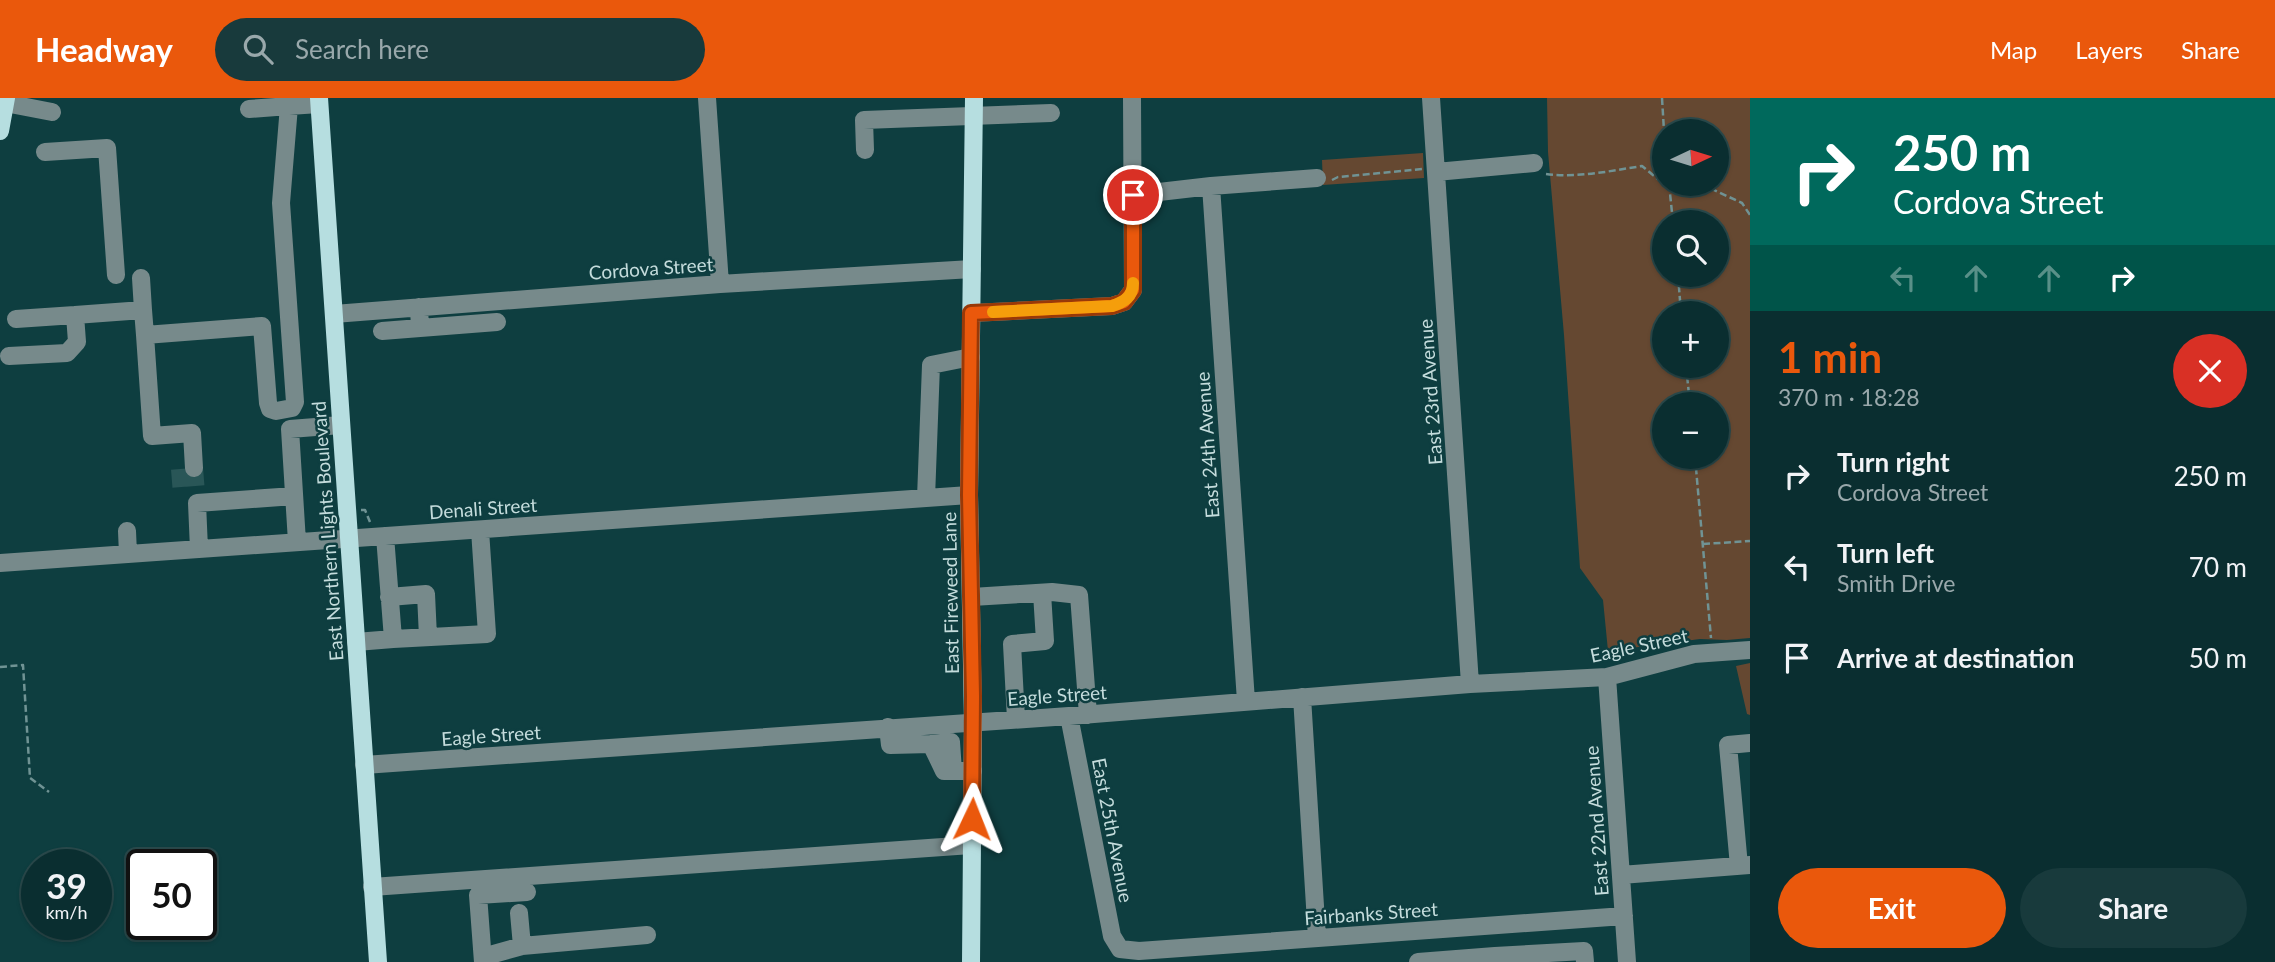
<!DOCTYPE html>
<html lang="en">
<head>
<meta charset="utf-8">
<style>
  body { margin:0; font-family:Lato,sans-serif; background:#183a3c; color:#f1f3f6; height:100vh; display:flex; flex-direction:column; font-size:26px; white-space:nowrap }
  * { box-sizing:border-box; margin:0 }
  p { font-size:23px; color:#99a8ab }
  .icon { flex:none; width:38px; height:38px; fill:none; stroke:currentColor; stroke-width:2; stroke-linecap:round; stroke-linejoin:round }
  .map { position:relative; flex:1; overflow:hidden }
  .sheet { display:flex; flex-direction:column; background:#0a2e30; width:525px }
  .sheet>* { flex:none }
  .top-card { background:#00695c; color:#fff; overflow:hidden }
  .needle { width:46px; rotate:86deg }
  .fabs { position:absolute; left:1652px; top:21px; display:grid; gap:14px }
  .fabs a { display:grid; place-items:center; width:77px; height:77px; border-radius:50%; background:#0a2e30; box-shadow:0 2px 5px #0004,0 0 0 2px #2a4a4c; font-size:35px }
  .speed { position:absolute; left:21px; top:751px; display:flex; gap:14px; font-size:35px; font-weight:700; text-align:center }
  .speed>* { display:grid; place-content:center; width:91px; height:91px; border-radius:50%; background:#0a2e30; box-shadow:0 2px 5px #0004,0 0 0 2px #2a4a4c; line-height:1 }
  .speed small { font-size:18px; font-weight:400 }
  .speed .limit { border:4px solid #111; border-radius:10px; background:#fff; color:#111 }
  .pin { position:absolute; display:grid; place-items:center; width:60px; height:60px; color:#fff; margin:-30px; border:4px solid #fff; border-radius:50%; box-shadow:0 2px 7px #0007 }
  .me { position:absolute; width:77px; margin:-38px; rotate:2deg; stroke-linejoin:round; filter:drop-shadow(0 0 5px #0008) }
  .turn { display:flex; align-items:center; gap:24px; height:147px; padding:0 28px; font-size:32px }
  .turn .icon { width:91px; height:91px; stroke-width:2.5 }
  .turn b { display:block; font-size:49px; line-height:60px }
  .lanes { display:flex; align-items:center; height:66px; padding:0 28px; background:#0003; justify-content:center; gap:35px; direction:ltr }
  .lanes .off { opacity:.35 }
  .round { display:grid; place-items:center; flex:none; width:74px; height:74px; border-radius:37px; background:#183a3c }
  .headline { display:flex; align-items:center; justify-content:space-between; height:119px; padding:0 28px }
  h1 { font-size:42px; font-weight:700; line-height:52px; color:#ea580c }
  .cta { display:flex; gap:14px; margin-top:auto; padding:14px 28px }
  .cta a { flex:1; height:80px; border-radius:42px; background:#ea580c; color:#fff; font-size:28px; font-weight:700; line-height:80px; text-align:center }
  .cta a+a { background:#183a3c; color:#f1f3f6 }
  ul { padding:0; list-style:none }
  li { display:flex; align-items:center; gap:21px; height:91px; padding:0 28px }
  li div { flex:1 }
  li b { display:block; font-size:26px }
  li em { font-style:normal }
  header { display:flex; align-items:center; gap:42px; box-sizing:border-box; height:98px; padding:0 35px; background:#ea580c; color:#fff }
  header strong { font-size:33px }
  nav { display:flex; gap:38px; margin-inline-start:auto; font-size:24px }
  .search { width:490px; height:63px; background:#183a3c; display:flex; align-items:center; gap:18px; box-sizing:border-box; padding:0 24px; border-radius:38px; color:#99a8ab; font-size:26px }
  main { display:flex; flex:1; min-height:0 }
  .map>svg:first-child { display:block }
</style>
</head>
<body>
<header>
<strong>Headway</strong>
<div class="search"><svg class="icon" aria-label="search" viewBox="0 0 24 24"><circle cx="10" cy="10" r="6"/><path d="M15 15l6 6"/></svg>Search here</div>
<nav><a>Map</a><a>Layers</a><a>Share</a></nav>
</header>
<main>
<div class="map">
<svg width="1750" height="864" viewBox="0 0 1750 864">
  <rect width="100%" height="100%" fill="#0e3e40"/>
  <path fill="#654831" fill-rule="evenodd" d="M1547,0h203v540l-23,2 -27,-1 -92,12 -5,-51 -23,-32 -16,-233 -16,-183zM1664,33h53v53h-53zM1664,124h53v53h-53zM1664,215h53v53h-53zM1664,306h53v53h-53z
    M1423,55l1,25 -101,7 -1,-25z
    M1750,565v52l-3,-1 -11,-48z"/>
  <g fill="none" stroke-linecap="round" stroke-linejoin="round">
    <path stroke="#295657" stroke-width="18" stroke-dasharray="18 9" stroke-linecap="butt" d="M194,370l2,25
      M180,371l2,25"/>
    <path stroke="#709394" stroke-width="2.5" stroke-dasharray="7 3.5" stroke-linecap="butt" d="M1662,0l2,33
      M1546,76c32,4 64,-3 96,-8l17,14 5,1
      M1332,82l6,-3 84,-8
      M1669,86l4,38
      M1701,86l41,19 8,12
      M1678,177l3,38
      M1686,268l4,38
      M1695,359l16,181
      M361,412h4l5,12
      M327,427l-1,-11 7,-1
      M1703,446l47,-3
      M0,569l23,-2 7,113 19,14"/>
    <path stroke="#778a8b" stroke-width="18" d="M707,0l13,186
      M1431,0l39,586
      M5,5l47,9
      M249,11l40,-3 -1,-8
      M865,52l-1,-30 187,-7
      M45,54l62,-4 9,127
      M1436,74l98,-9
      M1211,88l35,515
      M1133,97l78,-9 106,-8
      M419,209l1,21 77,-6
      M143,212l2,25 117,-9 6,77 2,6 6,2 16,-3 3,-6 -14,-199 8,-97 30,-2
      M972,215l140,-7 12,-4 9,-12 -1,-192
      M334,216l386,-30 252,-15
      M75,217l68,-5 -2,-32
      M382,233l38,-3
      M145,237l7,101 40,-3 2,35
      M9,258l58,-3 10,-11 -2,-27 -59,4
      M926,400l5,-133 40,-8
      M127,433l1,23
      M385,438l8,103 94,-5 -7,-104
      M297,444l-7,-113 51,-4
      M199,451l-2,-46 97,-7
      M0,465l969,-68
      M389,499l37,-3 2,43
      M972,499l80,-5 27,3 9,120
      M356,544l37,-3
      M1607,579l20,285
      M1302,599l15,241
      M1069,618l43,220 8,13 19,2 485,-35
      M1016,621l-4,-75 33,-3 -3,-48
      M888,629l2,18 41,-1 13,27h29
      M931,646l20,-2 2,29
      M364,667l705,-49 401,-32 137,-7 87,-23 56,-4
      M1739,768l-11,-121 22,-2
      M1621,777l129,-10
      M372,789l599,-42
      M519,815l3,33
      M483,859l39,-11 125,-11
      M483,864l-5,-67 49,-3
      M1418,864l77,-6
      M1495,864v-6l89,-5 1,11"/>
    <path stroke="#b6dee0" stroke-width="18" d="M319,0l59,864
      M0,33l6,-33
      M971,864l2,-241 -4,-226 5,-397"/>
  </g>
  <g fill="none" stroke-linecap="round" stroke-linejoin="round">
    <g stroke="#983908" stroke-width="18">
      <path id="route" d="M972,721l1,-123 -4,-201 2,-182 141,-7 12,-4 9,-12v-95"/>
    </g>
    <use href="#route" stroke="#ea580c" stroke-width="12"/>
    <path stroke="#f59e0b" stroke-width="12" d="M993,214l119,-6c12,-4 21,-9 21,-23"/>
  </g>
  <g text-anchor="middle" dominant-baseline="central" stroke-width="5" stroke-linejoin="round" paint-order="stroke">
    <g font-size="19" fill="#c4dcdc" stroke="#0e3e40">
      <text transform="translate(651 170) rotate(-4)">Cordova Street</text>
      <text transform="translate(1430 294) rotate(-94)">East 23rd Avenue</text>
      <text transform="translate(1207 347) rotate(-94)">East 24th Avenue</text>
      <text transform="translate(483 410) rotate(-4)">Denali Street</text>
      <text transform="translate(327 433) rotate(-94)">East Northern Lights Boulevard</text>
      <text transform="translate(950 495) rotate(-91)">East Fireweed Lane</text>
      <text transform="translate(1639 547) rotate(-12)">Eagle Street</text>
      <text transform="translate(1057 597) rotate(-4)">Eagle Street</text>
      <text transform="translate(491 637) rotate(-4)">Eagle Street</text>
      <text transform="translate(1596 723) rotate(-94)">East 22nd Avenue</text>
      <text transform="translate(1113 732) rotate(79)">East 25th Avenue</text>
      <text transform="translate(1371 815) rotate(-4)">Fairbanks Street</text>
    </g>
  </g>
</svg>
<div class="fabs">
<a><svg class="needle" viewBox="-14 -14 28 28"><path d="M0-13l5 13h-10z" fill="#e53935"/><path d="M0 13l5-13h-10z" fill="#99a8ab"/></svg></a>
<a><svg class="icon" aria-label="search" viewBox="0 0 24 24"><circle cx="10" cy="10" r="6"/><path d="M15 15l6 6"/></svg></a>
<a>+</a>
<a>−</a>
</div>
<div class="speed"><div>39<small>km/h</small></div><div class="limit">50</div></div>
<div class="pin" style="left:1133px;top:97px;background:#d93025"><svg class="icon" aria-label="arrive" viewBox="0 0 24 24"><path d="M6 21V4h12l-3 4 3 4H6"/></svg></div>
<svg class="me" style="left:972px;top:721px" viewBox="-20 -20 40 40"><path d="M0-17L14 15 0 8-14 15z" fill="#ea580c" stroke="#fff" stroke-width="4"/></svg>
</div>
<section class="sheet">
<div class="top-card">
<div class="turn"><svg class="icon" aria-label="right" viewBox="0 0 24 24"><path d="M7 20v-9h11M14 6l5 5-5 5"/></svg><div><b>250 m</b>Cordova Street</div></div>
<div class="lanes"><svg class="icon off" aria-label="left" viewBox="0 0 24 24"><path d="M17 20v-9H6M10 6l-5 5 5 5"/></svg><svg class="icon off" aria-label="ahead" viewBox="0 0 24 24"><path d="M12 20V5M6 11l6-6 6 6"/></svg><svg class="icon off" aria-label="ahead" viewBox="0 0 24 24"><path d="M12 20V5M6 11l6-6 6 6"/></svg><svg class="icon" aria-label="right" viewBox="0 0 24 24"><path d="M7 20v-9h11M14 6l5 5-5 5"/></svg></div>
</div>
<div class="headline"><div><h1>1 min</h1><p>370 m · 18:28</p></div><a class="round" style="background:#d93025;color:#fff"><svg class="icon" aria-label="close" viewBox="0 0 24 24"><path d="M6 6l12 12M18 6L6 18"/></svg></a></div>
<ul>
<li><svg class="icon" aria-label="right" viewBox="0 0 24 24"><path d="M7 20v-9h11M14 6l5 5-5 5"/></svg><div><b>Turn right</b><p>Cordova Street</p></div><em>250 m</em></li>
<li><svg class="icon" aria-label="left" viewBox="0 0 24 24"><path d="M17 20v-9H6M10 6l-5 5 5 5"/></svg><div><b>Turn left</b><p>Smith Drive</p></div><em>70 m</em></li>
<li><svg class="icon" aria-label="arrive" viewBox="0 0 24 24"><path d="M6 21V4h12l-3 4 3 4H6"/></svg><div><b>Arrive at destination</b></div><em>50 m</em></li>
</ul>
<div class="cta"><a>Exit</a><a>Share</a></div>
</section>
</main>
</body>
</html>
